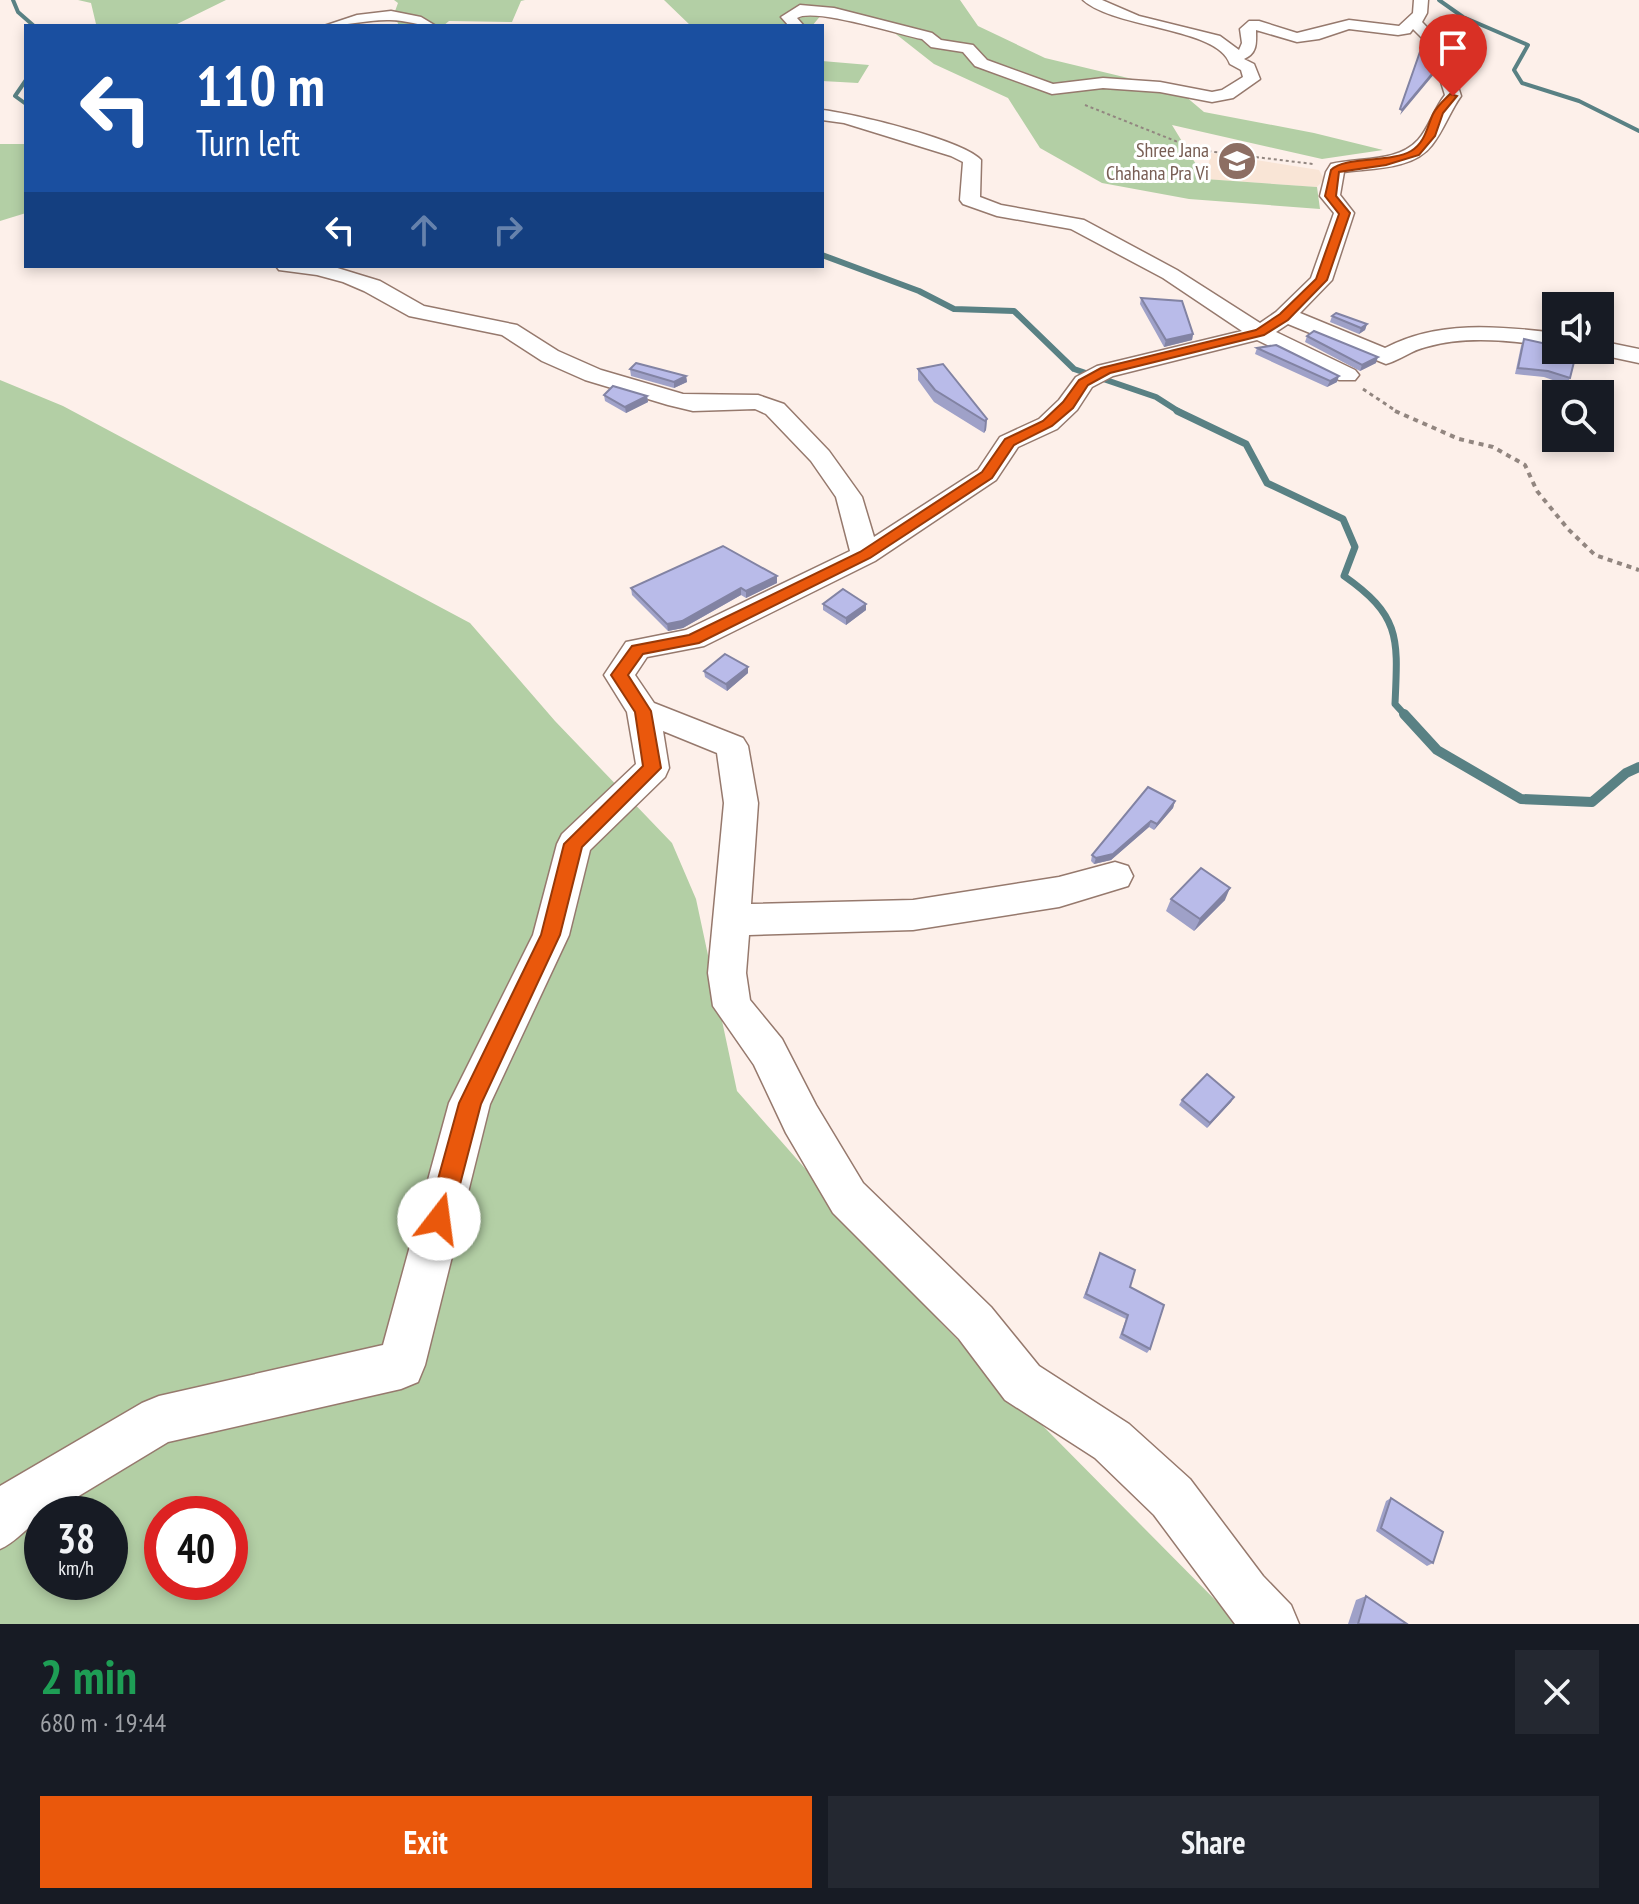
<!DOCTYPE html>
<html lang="en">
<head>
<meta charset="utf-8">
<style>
  body { margin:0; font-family:"PT Sans Narrow",sans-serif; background:#242831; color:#f1f3f6; height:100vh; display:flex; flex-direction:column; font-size:30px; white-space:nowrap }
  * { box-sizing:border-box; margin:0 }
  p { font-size:26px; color:#9ea1a6 }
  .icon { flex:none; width:44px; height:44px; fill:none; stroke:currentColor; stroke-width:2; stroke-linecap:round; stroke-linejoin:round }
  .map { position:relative; height:1624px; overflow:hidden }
  .sheet { display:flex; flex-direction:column; background:#171b24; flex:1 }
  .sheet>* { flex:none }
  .banner { position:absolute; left:24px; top:24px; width:800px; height:244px; border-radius:0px; box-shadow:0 4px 12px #0003; background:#1a4fa0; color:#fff; overflow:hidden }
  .tools { position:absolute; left:1542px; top:292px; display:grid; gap:16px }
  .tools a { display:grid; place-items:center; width:72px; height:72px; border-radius:0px; background:#171b24; box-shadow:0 4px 12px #0003; font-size:40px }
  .speed { position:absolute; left:24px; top:1496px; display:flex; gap:16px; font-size:40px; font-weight:700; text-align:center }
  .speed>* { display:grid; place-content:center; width:104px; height:104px; border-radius:50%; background:#171b24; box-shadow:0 4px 12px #0003; line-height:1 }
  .speed small { font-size:20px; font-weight:400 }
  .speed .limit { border:12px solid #d22; background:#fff; color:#111 }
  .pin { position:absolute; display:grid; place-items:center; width:68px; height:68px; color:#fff; margin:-82px -34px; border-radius:50% 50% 50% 0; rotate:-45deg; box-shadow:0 0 8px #0007 }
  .pin .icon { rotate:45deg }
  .me { position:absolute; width:88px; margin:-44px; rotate:15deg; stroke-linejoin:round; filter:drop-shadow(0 0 6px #0008) }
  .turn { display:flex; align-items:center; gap:28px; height:168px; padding:0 40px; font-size:36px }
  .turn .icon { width:104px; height:104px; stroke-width:2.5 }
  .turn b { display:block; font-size:56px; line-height:68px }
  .lanes { display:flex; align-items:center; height:76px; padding:0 40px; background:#0003; justify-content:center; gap:40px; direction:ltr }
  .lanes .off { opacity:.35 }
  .round { display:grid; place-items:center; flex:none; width:84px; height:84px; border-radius:0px; background:#242831 }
  .head { display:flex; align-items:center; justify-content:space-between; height:136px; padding:0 40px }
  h1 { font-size:48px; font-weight:700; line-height:60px; color:#1e9e55 }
  .primary-button { display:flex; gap:16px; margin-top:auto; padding:16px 40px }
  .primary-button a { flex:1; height:92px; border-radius:0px; background:#ea580c; color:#fff; font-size:32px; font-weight:700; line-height:92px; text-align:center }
  .primary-button a+a { background:#242831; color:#f1f3f6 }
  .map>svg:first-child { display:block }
</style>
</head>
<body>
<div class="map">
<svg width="1639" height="1624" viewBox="0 0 1639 1624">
  <rect width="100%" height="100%" fill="#fdf0ea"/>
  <path fill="#f9e5d6" d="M1211,153l108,17 5,9 -7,8 -112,-8z"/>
  <path fill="#b3cfa5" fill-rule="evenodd" d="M78,0h148l-53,26 -77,-2 -5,-21z
    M394,0h131l-4,1 -9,21 -63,-1 -6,5h-44l-5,-12 4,-11z
    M664,0h296l18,26 67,32 133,32 26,22 110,21 69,17 -61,9 -150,-34 33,54 112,8 3,22 -131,-10 -87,-16 -62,-35 -32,-50 -74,-34 -56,-44 -56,-6 -10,12h-121z
    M822,61l47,4 -11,18 -36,-2z
    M0,144h26v69l-26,8z
    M0,380l63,26 407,217 85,98 117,122 24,56 41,192 204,232 298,301h-1239zM42,1514h68v68h-68zM162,1514h68v68h-68z"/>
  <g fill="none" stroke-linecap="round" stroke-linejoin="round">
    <path stroke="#598184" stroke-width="4" d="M13,0l5,12 16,14
      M1439,0l24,17 65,28 -14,25 8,13 57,18 60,30
      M26,80l-11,16 11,8"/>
    <path stroke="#598184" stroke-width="6" d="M822,255l97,36 35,18 60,2 60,58 82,28 25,16"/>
    <path stroke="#598184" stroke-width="7" d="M1177,411l69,33 21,39 76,36 12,28 -11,29c57,40 54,62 51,128l11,12"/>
    <path stroke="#598184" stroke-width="10" d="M1404,714l33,36 84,49 71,3 34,-29 13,-6"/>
    <g stroke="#96796d" stroke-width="3">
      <path id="minor" d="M1083,0h19l37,16 81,20 19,14 3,-7 -2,-14 9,-8h10l38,12 52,-13 50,6 14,-13 1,-13h14l-1,13 -5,9 23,24 16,50c-11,15 -17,34 -29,49 -19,25 -60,23 -88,27l-4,23 14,18 -22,67 -32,33 85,35c52,-28 114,-22 171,-15v14c-42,-6 -89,-12 -130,0 -14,3 -26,13 -40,17l-98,-40 -12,8 79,38 4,5 -4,5h-16l-82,-40 -144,36 -21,11 -15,23 -20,19 -39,18 -22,33 -121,81 -171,85 -57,11 -12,18 19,28 89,35 5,8 10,57 -7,101 162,-4 146,-23 56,-15 13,4 5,10 -5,10 -69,21 -146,23 -164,5 -3,38 4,27 32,39 34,66 47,78 128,124 48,59 90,58 61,55 73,97 28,29 8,19h-64l-81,-109 -59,-57 -90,-58 -46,-61 -126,-126 -47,-80 -32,-68 -41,-59 -5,-33 16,-170 -7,-50 -54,-22 6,37 -4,9 -75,73 -21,85 -79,169 -65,261 -7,17 -17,7 -233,53 -119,72h-7v4c-17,10 -24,23 -42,31v-63l142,-83 17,-7 224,-51 66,-242 84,-168 24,-91 5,-10 74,-70 -9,-52 -23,-37 22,-33 60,-12 164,-79 -14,-54 -25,-36 -45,-47 -11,-5 -62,2 -25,-6 -83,-25 -43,-19 -40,-26 -93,-19 -45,-25 -21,-9 -26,-7 -38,-5 -3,-4h55l26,8 23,7 44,25 93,19 41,26 43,19 82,24 75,1 26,9 45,47 33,46 12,40 104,-67 22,-33 39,-18 20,-19 17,-23 21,-11 145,-35 -79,-53 -92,-49 -74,-13 -34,-12 -3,-4 3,-38 -12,-6 -107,-33 -22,-3v-10c29,3 142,30 159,50l-1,37 21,8 83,15 93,50 83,53 16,-11 35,-34 23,-65 -14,-17 6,-24 5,-8c28,-7 66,-1 87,-24 11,-12 16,-31 27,-45l-15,-49 -17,-17 -3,4 -12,2 -49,-6 -30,10 -22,3 -41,-12c0,12 2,23 -12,29l10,5 6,15 -27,19 -21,4 -52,-10 -57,-4 -51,6 -77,-28 -12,-14 -32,-5 -9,-8c-24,-5 -109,-32 -125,-21l7,8h-15l-8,-9 19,-12 34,3 98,25 9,7 32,5 14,15 66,24 50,-6 57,4 52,10 10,-2 21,-13 -2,-7 -11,-6c-12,-37 -115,-35 -147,-64z
        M391,11l30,6 15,9c-17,0 -32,-7 -49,-6 -22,0 -42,6 -63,6l33,-11z
        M1600,341l39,8v14l-47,-10 -2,-3h10z"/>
    </g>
    <path stroke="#928680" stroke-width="2" stroke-dasharray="3 3" stroke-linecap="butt" d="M1085,105l113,45 115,14"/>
    <path stroke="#928680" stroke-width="3" stroke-dasharray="4 4" stroke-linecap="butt" d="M1363,389l36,24"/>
    <path stroke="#928680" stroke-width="4" stroke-dasharray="5 5" stroke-linecap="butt" d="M1395,411l64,28 34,8 32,18 12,26 31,38 27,26 44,15"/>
    <use href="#minor" fill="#fff" fill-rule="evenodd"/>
  </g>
  <path fill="#9fa1c8" d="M1141,298l52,36 -1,6 -28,7 -24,-43z
    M1332,316l35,8 -2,6 -6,4 -29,-12z
    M1307,336l69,27 -16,8 -55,-29z
    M1524,339l46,39 -3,7 -23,-8 -29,-3 6,-28z
    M1257,348l80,34 -10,5 -72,-33z
    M630,369l56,7 1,6 -13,6 -43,-12z
    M918,369l69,50 -1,11 -2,3 -50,-31 -16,-22z
    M604,395l43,1 1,6 -22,11 -21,-12z
    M777,583l-31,15 -5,-3 -58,33 -15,3 -36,-36 -1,-7z
    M823,604l43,6 -20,15 -23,-15z
    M704,671l44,2 -21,18 -22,-14z
    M1175,801l-2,7 -19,22 -5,-3 -38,33 -17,4 -3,-3 1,-6z
    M1171,899l54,1 -31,31 -28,-20z
    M1234,1097l-3,5 -24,26 -28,-23 3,-5z
    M1100,1253l30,34 20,62 -3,4 -28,-15 7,-19 -43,-21z
    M1391,1498l42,65 -6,3 -51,-35 10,-30z
    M1366,1596l41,28h-59l8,-24z"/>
  <path fill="#8283a3" d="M1437,68l-2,5 -35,42 2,-5z
    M1367,324l-2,6 -6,4 2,-6z
    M1193,334l-1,6 -28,7 2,-7z
    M1378,357l-2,6 -16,8 2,-6z
    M686,376l1,6 -13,6v-6z
    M1339,376l-2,6 -10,5 3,-6z
    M647,396l1,6 -22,11 -1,-6z
    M987,419l-1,11 -2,3 1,-12z
    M777,576v7l-31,15v-7z
    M741,588v7l-58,33 -15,3 -1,-7z
    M866,604v6l-20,15v-7z
    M748,667v6l-21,18 -1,-7z
    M1175,801l-2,7 -19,22 3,-6z
    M1151,821l-2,6 -38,33 -17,4 2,-6z
    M1230,888l-5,12 -31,31 6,-12z
    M1234,1097l-3,5 -24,26 3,-5z"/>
  <path fill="#b9bbe9" stroke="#8283a3" stroke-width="2" d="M1422,46l8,1 7,21 -35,42 -2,-1z
    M1141,298l41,3 11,33 -27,6z
    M1336,313l31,11 -6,4 -29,-12z
    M1314,331l64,26 -16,8 -55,-29z
    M1524,339l32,7v4h21l-7,28 -22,-7 -30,-3z
    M1276,345l63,31 -9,5 -73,-33z
    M636,363l50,13 -12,6 -44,-13z
    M943,364l44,55 -2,2 -50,-31 -17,-21z
    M613,386l34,10 -22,11 -21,-12z
    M723,546l54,30 -31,15 -5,-3 -59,33 -15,3 -36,-36z
    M843,589l23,15 -20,14 -23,-14z
    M725,654l23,13 -22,17 -22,-13z
    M1148,787l27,14 -18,23 -6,-3 -38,33 -17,4 -4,-3z
    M1201,868l29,20 -30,31 -29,-20z
    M1207,1074l27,23 -24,26 -28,-23z
    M1100,1253l35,17 -5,17 34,18 -14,44 -28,-15 6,-19 -42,-21z
    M1391,1498l52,34 -10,31 -52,-35z
    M1366,1596l41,28h-49z"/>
  <path fill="#ea580c" stroke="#983908" stroke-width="2" d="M1450,94l7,2 -14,17 -8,23 -16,19 -33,10 -47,7 -3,24 14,17 -23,67 -39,40 -24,15 -154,38 -22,12 -15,23 -21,18 -38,19 -22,33 -122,80 -171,85 -56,11 -15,21 23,36 10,57 -79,79 -22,88 -79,169 -30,115 -3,9 -9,3 -8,-3 -4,-9 32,-116 82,-168 23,-91 79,-78 -8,-54 -24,-37 21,-29 57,-11 171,-83 122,-80 23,-33 38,-18 20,-19 16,-22 22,-12 155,-38 24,-16 36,-35 23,-65 -14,-18 6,-26c14,-14 60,-7 80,-19 14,-8 16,-24 22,-37 4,-8 11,-14 17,-20z"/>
  <defs>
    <g id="school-disc" transform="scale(2)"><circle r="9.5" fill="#8d6e63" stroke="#fff"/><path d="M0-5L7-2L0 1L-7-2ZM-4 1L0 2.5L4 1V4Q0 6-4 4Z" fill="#fff"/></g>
  </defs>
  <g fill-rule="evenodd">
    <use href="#school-disc" x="1237" y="161"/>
  </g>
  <g text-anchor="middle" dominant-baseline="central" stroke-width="6" stroke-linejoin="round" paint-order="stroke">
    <g font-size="20" fill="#785e54" stroke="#fff" text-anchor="end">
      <text x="1209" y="150">Shree Jana<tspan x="1209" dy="23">Chahana Pra Vi</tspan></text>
    </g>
  </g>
</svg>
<div class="tools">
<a><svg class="icon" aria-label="sound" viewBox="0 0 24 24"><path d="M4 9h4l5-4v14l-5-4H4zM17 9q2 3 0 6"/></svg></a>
<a><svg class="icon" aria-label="search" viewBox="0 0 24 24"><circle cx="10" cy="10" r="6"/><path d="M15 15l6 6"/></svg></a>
</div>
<div class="speed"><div>38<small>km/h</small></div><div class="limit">40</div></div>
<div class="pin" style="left:1453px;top:96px;background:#d93025"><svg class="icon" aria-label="arrive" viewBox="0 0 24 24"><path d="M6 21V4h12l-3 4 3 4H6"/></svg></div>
<svg class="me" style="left:439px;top:1219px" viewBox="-20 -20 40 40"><circle r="19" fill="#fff"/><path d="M0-13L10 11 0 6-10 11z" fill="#ea580c"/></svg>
<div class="banner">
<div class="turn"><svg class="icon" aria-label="left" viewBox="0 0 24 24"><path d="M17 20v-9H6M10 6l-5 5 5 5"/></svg><div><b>110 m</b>Turn left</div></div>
<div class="lanes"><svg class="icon" aria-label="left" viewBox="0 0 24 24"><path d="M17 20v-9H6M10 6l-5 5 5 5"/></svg><svg class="icon off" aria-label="ahead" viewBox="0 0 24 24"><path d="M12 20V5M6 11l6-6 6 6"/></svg><svg class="icon off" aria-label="right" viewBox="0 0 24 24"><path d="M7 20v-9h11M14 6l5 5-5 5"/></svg></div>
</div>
</div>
<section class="sheet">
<div class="head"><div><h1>2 min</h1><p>680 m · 19:44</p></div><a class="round"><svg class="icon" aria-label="close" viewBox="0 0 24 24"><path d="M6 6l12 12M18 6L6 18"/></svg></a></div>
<div class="primary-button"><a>Exit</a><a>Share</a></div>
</section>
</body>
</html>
